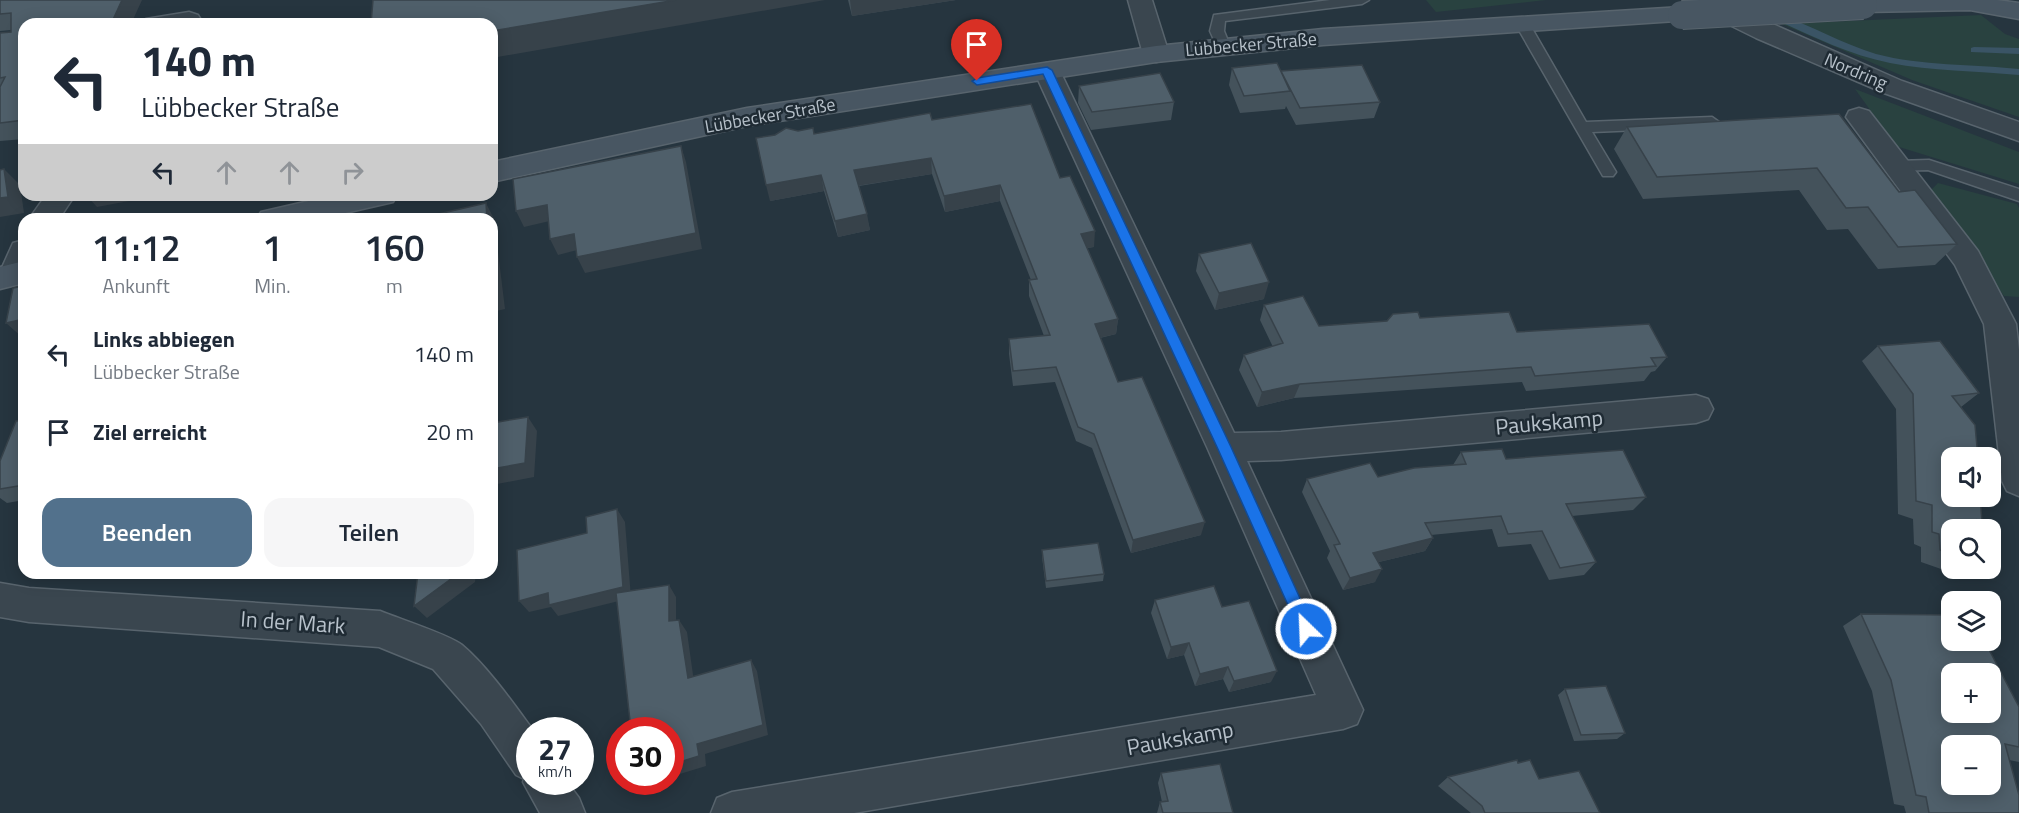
<!DOCTYPE html>
<html lang="de">
<head>
<meta charset="utf-8">
<style>
  body { margin:0; font-family:"Titillium Web",sans-serif; background:#f6f6f7; color:#1f2937; height:100vh; display:flex; flex-direction:column; font-size:22px; white-space:nowrap }
  * { box-sizing:border-box; margin:0 }
  p { font-size:20px; color:#747a83 }
  .icon { flex:none; width:33px; height:33px; fill:none; stroke:currentColor; stroke-width:2; stroke-linecap:round; stroke-linejoin:round }
  .map { position:relative; flex:1; overflow:hidden }
  .sheet { position:absolute; left:18px; top:213px; width:480px; height:366px; display:flex; flex-direction:column; background:#fff; border-radius:18px; box-shadow:0 3px 15px #0003 }
  .sheet>* { flex:none }
  .top-card { position:absolute; left:18px; top:18px; width:480px; height:183px; border-radius:18px; box-shadow:0 3px 15px #0003; background:#fff; color:#1f2937; overflow:hidden }
  .controls { position:absolute; left:1941px; top:447px; display:grid; gap:12px }
  .controls a { display:grid; place-items:center; width:60px; height:60px; border-radius:12px; background:#fff; box-shadow:0 3px 15px #0003; font-size:30px }
  .speed { position:absolute; left:516px; top:717px; display:flex; gap:12px; font-size:30px; font-weight:700; text-align:center }
  .speed>* { display:grid; place-content:center; width:78px; height:78px; border-radius:50%; background:#fff; box-shadow:0 3px 15px #0003; line-height:1 }
  .speed small { font-size:15px; font-weight:400 }
  .speed .limit { border:9px solid #d22; background:#fff; color:#111 }
  .pin { position:absolute; display:grid; place-items:center; width:51px; height:51px; color:#fff; margin:-62px -26px; border-radius:50% 50% 50% 0; rotate:-45deg; box-shadow:0 0 6px #0007 }
  .pin .icon { rotate:45deg }
  .me { position:absolute; width:66px; margin:-33px; rotate:336deg; stroke-linejoin:round; filter:drop-shadow(0 0 4px #0008) }
  .turn { display:flex; align-items:center; gap:21px; height:126px; padding:0 24px; font-size:27px }
  .turn .icon { width:78px; height:78px; stroke-width:2.5 }
  .turn b { display:block; font-size:42px; line-height:51px }
  .lanes { display:flex; align-items:center; height:57px; padding:0 24px; background:#0003; justify-content:center; gap:30px; direction:ltr }
  .lanes .off { opacity:.35 }
  .eta { display:flex; justify-content:space-evenly; align-items:center; height:102px; text-align:center }
  .eta b { font-size:36px; font-weight:600; line-height:42px }
  .action { display:flex; gap:12px; margin-top:auto; padding:12px 24px }
  .action a { flex:1; height:69px; border-radius:18px; background:#52718c; color:#fff; font-size:24px; font-weight:600; line-height:69px; text-align:center }
  .action a+a { background:#f6f6f7; color:#1f2937 }
  ul { padding:0; list-style:none }
  li { display:flex; align-items:center; gap:18px; height:78px; padding:0 24px }
  li div { flex:1 }
  li b { display:block; font-size:22px }
  li em { font-style:normal }
  .map>svg:first-child { display:block }
</style>
</head>
<body>
<div class="map">
<svg width="2019" height="813" viewBox="0 0 2019 813">
  <rect width="100%" height="100%" fill="#26353f"/>
  <path fill="#294240" d="M1426,0h120l-110,12z
    M1981,15l24,19 14,5v78l-107,-37 -130,-56z
    M1855,89l164,63v32l-123,-38z
    M1938,183l79,21 2,4v89l-15,-1 -75,-104z"/>
  <g fill="none" stroke-linecap="round" stroke-linejoin="round">
    <path fill="#3a5465" fill-rule="evenodd" d="M1777,14c34,11 65,30 99,40 46,12 96,10 143,15v6c-43,-4 -87,-4 -129,-12 -41,-8 -78,-27 -116,-44v-4z
      M1974,47l45,1v6l-48,-2v-4z"/>
    <g stroke="#58646d" stroke-width="3">
      <path id="lane" d="M1330,0h39l-7,4 -137,17 -1,10 6,15 -7,4 -5,-1 -8,-18 4,-16z
        M1523,21l7,4 56,97 126,-5 7,5 -7,5 -120,5 24,40 -3,4h-10l-87,-151z
        M1929,160l90,29v12l-91,-31 -32,1 -8,-5 8,-5z"/>
    </g>
    <g stroke="#58646d" stroke-width="3">
      <path id="street" d="M1128,0h24l17,54 -4,6 -9,2 -9,-2 -4,-6z
        M1686,0h32l184,81 117,41v19l-135,-48 -128,-55 -67,-33z
        M189,12l9,3 3,5 -2,4h-56l3,-5z
        M1047,63l9,2 4,6 174,362 47,-1 415,-37 12,4 5,10 -5,10 -12,4 -415,37 -34,1 116,249 -6,14 -14,5 -489,84h-143l6,-15 15,-6 584,-97 -109,-248 -173,-376 4,-6z
        M1859,108l10,3 109,140 38,73 3,26v146l-12,-5 -5,-10 -18,-157 -29,-59 -109,-148 3,-6z
        M46,195h29l-16,24h-30z
        M24,240v42l-10,3 -11,-3 -3,-10 13,-29z
        M0,583l29,5 351,23c17,7 70,24 82,34 26,22 51,58 71,85h-3v52h37l12,16 6,15h-45l-17,-31 1,-3 -8,-4 -35,-51 -48,-55 -54,-22 -350,-25 -29,-5z"/>
    </g>
    <g stroke="#58646d" stroke-width="3">
      <path id="secondary" d="M1854,0h143l22,3v16l-49,-9 -107,2 -9,-2 -3,-5z
        M1682,7l9,3 3,5 -3,5 -368,25 -167,17 -409,64 -255,56v-20l255,-54 409,-62 167,-17z
        M335,195h62l-4,7 -74,17h-63l5,-7z
        M24,261v22l-24,6v-22z"/>
    </g>
    <use href="#lane" fill="#3a464f" fill-rule="evenodd"/>
    <use href="#street" fill="#3a464f" fill-rule="evenodd"/>
    <use href="#secondary" fill="#485662" fill-rule="evenodd"/>
    <g stroke="#58646d" stroke-width="30" stroke-linecap="butt">
      <path id="secondary-bridge" d="M1682,15l181,-10"/>
    </g>
    <use href="#secondary-bridge" stroke="#485662" stroke-width="28"/>
  </g>
  <path fill="#44525b" d="M0,0l24,24v115l-24,2v-108l11,-1v-2l-11,1z
    M848,0h108l-104,16z
    M1232,68l49,3 99,31 -6,16 -78,7 -10,-19 -1,3 -45,4 -11,-28z
    M1079,86l95,16 -3,18 -80,10 -13,-27z
    M1839,114l60,78 58,52 -22,21 -57,4 -30,-40 -21,1 -28,-40 -156,9 -29,-50 13,-22z
    M932,120l128,58 34,69 -7,1 31,71 -2,15 -16,4 18,44 83,153 -70,18 -39,-105 -16,-7 -21,-59 -42,4 -4,-32v-15l35,-3 -15,-40v-16h2l-31,-79 -55,11 -13,-38 -73,12 11,44 -32,7 -14,-46 -54,10 44,-67z
    M1199,254l65,45 -49,11 -19,-39z
    M1264,305l55,21 101,-8 97,14 150,25 -12,14 -4,1 -7,9 -118,10 -4,-9 -228,16 -37,9 -18,-37 5,-15 29,-8 -13,-27z
    M1878,346l101,47 -18,14 21,115 -4,3 -26,5v38h21l-12,8 -40,-14v-15l-7,-3 -1,-25 -15,-5 -2,-105 -34,-48z
    M24,420v80l-17,3 -7,-5v-37z
    M1461,452l45,7 140,38 -13,13 -61,6 24,46 -12,13 -35,5 -18,-36 -33,3 -6,-18 -61,6 2,3 -8,13 -46,11 -4,20 -32,8 -16,-32 3,-7 -28,-59 5,-13 71,-2 75,-12z
    M1042,550l62,24 -1,7 -57,7 -4,-31z
    M1155,600l116,82 -42,10 -6,-13 -28,7 -11,-31 -17,4 -16,-46z
    M1861,614l158,133v15l-10,-2 10,53h-113l-2,-7 -10,-2 -22,-113 -29,-65z
    M1565,689l60,44 -8,6 -43,2 -16,-46z
    M1518,763l21,16 61,34h-129l-33,-27 10,-9z
    M1161,773l72,40h-76l3,-11h2l-4,-19z"/>
  <path fill="#37424a" d="M122,0h20l-11,24h-20z
    M676,0h149l-333,58v-27z
    M850,0h106l-104,16z
    M681,146l5,16 16,87 -117,24 -8,-16z
    M931,158l1,16 -76,12 -2,-16z
    M4,169l16,16 4,28 -24,4v-19z
    M821,175l3,16 -54,10 -4,-16z
    M1000,185v16l-55,11 -1,-16z
    M86,195h75l-64,12z
    M486,203l8,16 11,90 -13,3v-93h-5z
    M547,205l7,15 -30,7 -8,-16z
    M867,214l3,16 -32,7 -3,-16z
    M1095,231l-1,16 -14,2 1,-15z
    M574,234l7,15 -23,6 -8,-16z
    M1269,282l-5,17 -49,11 4,-17z
    M24,319v19h-1l-17,-15z
    M1118,319l-2,15 -22,5 1,-15z
    M1300,384l-6,14 -37,9 5,-15z
    M528,417l9,14 -3,46 -42,8v-16z
    M617,509l8,13 6,76 -73,18 -7,-9 -22,5 -10,-11 29,-8z
    M1205,522l-4,13 -70,18 2,-13z
    M1433,538l-8,13 -59,14 7,-12z
    M1382,569l-7,13 -32,8 7,-12z
    M459,573h17l-1,9 -48,36 -13,-12z
    M669,585l7,12v36l-7,-12z
    M679,620l8,12 8,57 -7,-11z
    M1189,643l-5,12 -17,4 4,-12z
    M751,660l6,11 11,64 -63,19 1,12 -36,11v-12l27,-21z
    M1228,667l-5,12 -28,7 5,-12z
    M1277,671l-6,11 -42,10 5,-11z"/>
  <path fill="#4f5f6a" stroke="#37424a" stroke-width="1.5" fill-rule="evenodd" d="M0,0h122l-11,24h-87v96l-24,3v-36l5,-10 -5,1v-45l11,-1v-19l-11,1z
    M373,0h303l-184,31v-7h-121z
    M1277,63l13,28 -46,5 -12,-28z
    M1362,65l18,37 -80,6 -19,-37z
    M1160,73l14,29 -82,10 -13,-26z
    M1031,104l29,74 10,-2 25,55 -14,3 37,85 -23,5 23,58 24,-5 63,145 -72,18 -39,-106 -16,-7 -22,-60 -43,4 -4,-32 41,-4 -21,-55 8,-1 -37,-94 -56,11 -13,-38 -77,12 13,44 -32,7 -14,-46 -55,10 -10,-47 19,-3 11,-7 12,3 15,-3 1,6 116,-21 2,7z
    M1839,114l60,78 16,-2 42,54 -59,3 -30,-40 -22,1 -29,-40 -160,9 -30,-50z
    M681,146l15,87 -119,24 -3,-23 -24,5 -3,-34 -31,6 -3,-32z
    M4,169l4,28 -8,1v-28z
    M486,203l1,16h-70z
    M330,214v5h-22z
    M1251,243l18,39 -50,11 -20,-39z
    M492,261l4,32 -4,1z
    M24,286v33l-18,4 7,-35z
    M1303,296l16,30 68,-5 6,-7 25,-2 2,6 89,-6 8,20 132,-8 18,33 -16,1 5,8 -121,10 -4,-9 -231,17 -38,8 -18,-37 39,-12 -19,-38z
    M1940,341l39,52 -27,3 23,29 3,33h-26v38h28l2,26 -5,-2 1,10h-26v24l-12,-4 -1,-16 -7,-2v-27l-16,-4 -3,-107 -35,-48z
    M528,417l-3,46 -33,6v-46z
    M24,420v65l-24,4v-28l16,-40z
    M1502,449l4,10 117,-9 23,47 -80,7 30,58 -36,6 -18,-37 -34,3 -7,-18 -76,7 8,15 -60,15 9,16 -32,9 -16,-33 6,-1 -33,-65 63,-16 8,14 36,-9 52,-4 -5,-12z
    M617,509l6,78 -74,18 -1,-12 -29,8 -2,-51 70,-17 -1,-16z
    M1098,543l6,31 -58,7 -4,-31z
    M418,573h41l-45,33z
    M669,585v36l10,-1 9,58 63,-18 12,65 -66,19 2,12 -29,9v-35h-39l-15,-137z
    M1214,586l8,21 27,-6 28,70 -43,10 -6,-14 -28,7 -11,-31 -18,4 -16,-47z
    M1861,614l91,1v25h32l35,67v40l-14,-3 14,51v18h-90l-3,-16 -10,-2 -25,-115zM1952,674h38v38h-38zM1952,746h38v38h-38z
    M1606,686l19,47 -44,2 -16,-46z
    M1517,760l1,3 12,-3 9,19 40,-8 21,42h-115l-3,-7 -34,-29z
    M1220,764l13,49h-70l-3,-11 8,-1 -7,-28z"/>
  <path fill="#1a73e8" stroke="#114b97" stroke-width="1.5" d="M1047,67l5,3 179,377 83,182 -2,5 -6,2 -5,-2 -84,-187 -174,-373 -66,11 -5,-4 5,-3z"/>
  <g text-anchor="middle" dominant-baseline="central" stroke-width="5" stroke-linejoin="round" paint-order="stroke">
    <g font-size="18" fill="#b7c1ca" stroke="#1f2b34">
      <text transform="translate(1251 44) rotate(-5)">Lübbecker Straße</text>
      <text transform="translate(1856 71) rotate(23)">Nordring</text>
      <text transform="translate(770 115) rotate(-10)">Lübbecker Straße</text>
    </g>
    <g font-size="22" fill="#b7c1ca" stroke="#1f2b34">
      <text transform="translate(1549 422) rotate(-5)">Paukskamp</text>
      <text transform="translate(293 622) rotate(4)">In der Mark</text>
      <text transform="translate(1180 738) rotate(-10)">Paukskamp</text>
    </g>
  </g>
</svg>
<div class="controls">
<a><svg class="icon" aria-label="sound" viewBox="0 0 24 24"><path d="M4 9h4l5-4v14l-5-4H4zM17 9q2 3 0 6"/></svg></a>
<a><svg class="icon" aria-label="search" viewBox="0 0 24 24"><circle cx="10" cy="10" r="6"/><path d="M15 15l6 6"/></svg></a>
<a><svg class="icon" aria-label="layers" viewBox="0 0 24 24"><path d="M12 4l9 5-9 5-9-5zM3 14l9 5 9-5"/></svg></a>
<a>+</a>
<a>−</a>
</div>
<div class="speed"><div>27<small>km/h</small></div><div class="limit">30</div></div>
<div class="pin" style="left:977px;top:81px;background:#d93025"><svg class="icon" aria-label="arrive" viewBox="0 0 24 24"><path d="M6 21V4h12l-3 4 3 4H6"/></svg></div>
<svg class="me" style="left:1306px;top:629px" viewBox="-20 -20 40 40"><circle r="17" fill="#1a73e8" stroke="#fff" stroke-width="3"/><path d="M0-11L8 9 0 5-8 9z" fill="#fff"/></svg>
<div class="top-card">
<div class="turn"><svg class="icon" aria-label="left" viewBox="0 0 24 24"><path d="M17 20v-9H6M10 6l-5 5 5 5"/></svg><div><b>140 m</b>Lübbecker Straße</div></div>
<div class="lanes"><svg class="icon" aria-label="left" viewBox="0 0 24 24"><path d="M17 20v-9H6M10 6l-5 5 5 5"/></svg><svg class="icon off" aria-label="ahead" viewBox="0 0 24 24"><path d="M12 20V5M6 11l6-6 6 6"/></svg><svg class="icon off" aria-label="ahead" viewBox="0 0 24 24"><path d="M12 20V5M6 11l6-6 6 6"/></svg><svg class="icon off" aria-label="right" viewBox="0 0 24 24"><path d="M7 20v-9h11M14 6l5 5-5 5"/></svg></div>
</div>
<section class="sheet">
<div class="eta">
<div><b>11:12</b><p>Ankunft</p></div>
<div><b>1</b><p>Min.</p></div>
<div><b>160</b><p>m</p></div>
</div>
<ul>
<li><svg class="icon" aria-label="left" viewBox="0 0 24 24"><path d="M17 20v-9H6M10 6l-5 5 5 5"/></svg><div><b>Links abbiegen</b><p>Lübbecker Straße</p></div><em>140 m</em></li>
<li><svg class="icon" aria-label="arrive" viewBox="0 0 24 24"><path d="M6 21V4h12l-3 4 3 4H6"/></svg><div><b>Ziel erreicht</b></div><em>20 m</em></li>
</ul>
<div class="action"><a>Beenden</a><a>Teilen</a></div>
</section>
</div>
</body>
</html>
